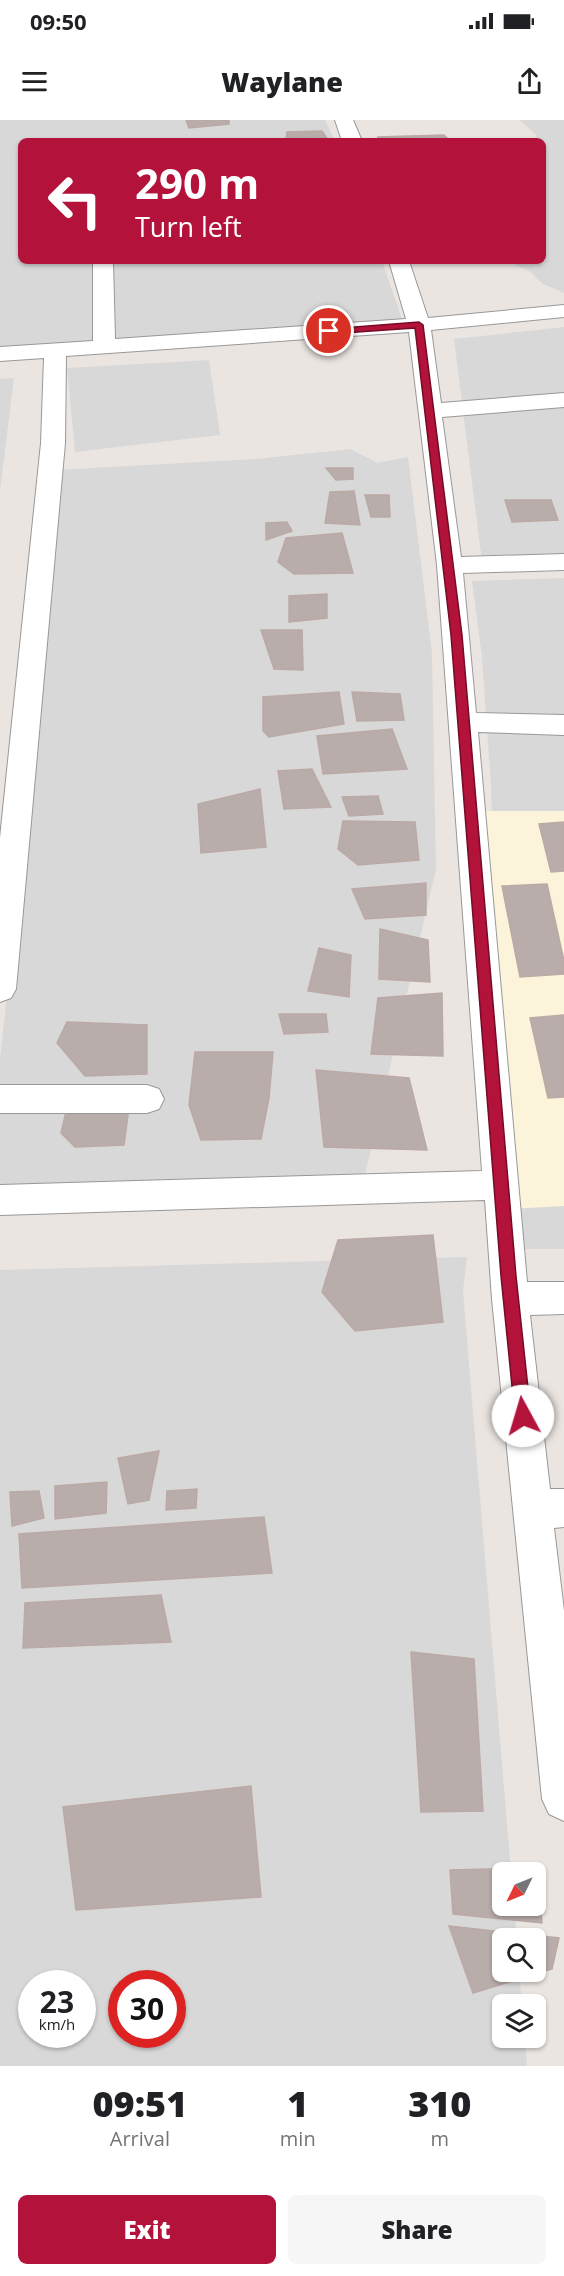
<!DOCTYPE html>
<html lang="en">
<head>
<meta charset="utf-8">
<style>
  body { margin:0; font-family:"Open Sans",sans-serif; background:#f6f6f6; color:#202124; height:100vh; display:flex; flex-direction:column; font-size:22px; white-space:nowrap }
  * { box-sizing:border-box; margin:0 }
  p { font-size:20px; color:#757577 }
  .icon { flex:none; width:33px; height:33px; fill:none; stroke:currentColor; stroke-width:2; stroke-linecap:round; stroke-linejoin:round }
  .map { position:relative; height:1946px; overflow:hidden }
  .side { display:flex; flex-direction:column; background:#fff; flex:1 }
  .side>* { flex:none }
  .top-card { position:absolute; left:18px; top:18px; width:528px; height:126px; border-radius:9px; box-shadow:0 2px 4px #0004; background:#b3133b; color:#fff; overflow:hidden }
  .needle { width:39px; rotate:227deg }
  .controls { position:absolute; left:492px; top:1742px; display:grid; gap:12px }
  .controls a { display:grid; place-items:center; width:54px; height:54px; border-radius:9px; background:#fff; box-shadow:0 2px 4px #0004; font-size:30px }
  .speed { position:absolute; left:18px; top:1850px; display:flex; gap:12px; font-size:30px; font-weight:700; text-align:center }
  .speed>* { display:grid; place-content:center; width:78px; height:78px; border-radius:50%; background:#fff; box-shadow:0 2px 4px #0004; line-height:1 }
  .speed small { font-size:15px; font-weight:400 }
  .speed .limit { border:9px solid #d22; background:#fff; color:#111 }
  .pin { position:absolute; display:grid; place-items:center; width:51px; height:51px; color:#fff; margin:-26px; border:3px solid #fff; border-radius:50%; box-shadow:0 2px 6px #0007 }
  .me { position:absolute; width:66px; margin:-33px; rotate:354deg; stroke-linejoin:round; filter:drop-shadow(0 0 4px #0008) }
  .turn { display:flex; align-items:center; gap:21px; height:126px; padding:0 18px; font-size:27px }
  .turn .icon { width:78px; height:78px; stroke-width:2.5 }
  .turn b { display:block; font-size:42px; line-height:51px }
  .eta { display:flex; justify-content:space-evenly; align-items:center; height:102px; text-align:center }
  .eta b { font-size:36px; font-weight:800; line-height:42px }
  .primary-button { display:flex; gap:12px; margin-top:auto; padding:12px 18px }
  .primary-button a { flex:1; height:69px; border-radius:9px; background:#b3133b; color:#fff; font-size:24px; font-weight:800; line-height:69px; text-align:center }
  .primary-button a+a { background:#f6f6f6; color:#202124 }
  .status { display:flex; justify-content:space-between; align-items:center; height:42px; padding:0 30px; background:#fff; direction:ltr }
  .status svg { height:16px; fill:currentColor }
  header { display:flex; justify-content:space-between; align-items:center; height:78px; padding:0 18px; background:#fff; font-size:27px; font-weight:800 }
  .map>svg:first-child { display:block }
</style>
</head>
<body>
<div class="status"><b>09:50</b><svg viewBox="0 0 49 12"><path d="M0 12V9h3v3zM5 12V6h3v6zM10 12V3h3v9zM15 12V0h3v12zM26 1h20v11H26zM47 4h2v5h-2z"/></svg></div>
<header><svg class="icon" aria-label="menu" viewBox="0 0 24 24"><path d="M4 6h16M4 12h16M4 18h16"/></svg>Waylane<svg class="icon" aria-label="share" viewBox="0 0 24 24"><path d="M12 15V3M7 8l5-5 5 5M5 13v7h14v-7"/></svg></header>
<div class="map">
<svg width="564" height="1946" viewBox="0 0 564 1946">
  <rect width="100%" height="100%" fill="#ebe5e1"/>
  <path fill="#d9d8d8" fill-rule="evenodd" d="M0,0h325l10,21h-314v120h361l21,61 -403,36z
    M520,0h44v173l-21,-9 -14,-13 -22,-10h36v-120h-8l1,-6z
    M564,207v232l-82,3 -28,-223z
    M209,240l11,75 -145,17 -8,-84z
    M14,258l-14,113v-112z
    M351,329l26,14 31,-6 24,196 4,216 -72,310 -364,23v-145l28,-247 28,-340 199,-11z
    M564,458v671h-41l-26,-256 -6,-207 -9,-129 -10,-76z
    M467,1137l-4,34 48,581h-9v33h12l3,33h-15v33h17l3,33h-20v33h23l2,29h-527v-796zM32,1863h50v51h-50zM122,1863h50v51h-50z"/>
  <path fill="#fbf3da" d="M474,691h90v395l-55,3z"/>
  <path fill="#b8adab" stroke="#bba9a5" stroke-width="1.5" fill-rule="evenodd" d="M186,0h43v4l-40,4z
    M322,11l7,10h-43l1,-9z
    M444,15l6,6h-70l-2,-4z
    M326,348h27v11l-17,1z
    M354,371l6,34 -35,-2 5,-31z
    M365,375h24l1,22h-19z
    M505,380h46l7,20 -46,2z
    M287,402l5,9 -26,9v-17z
    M342,413l11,40 -59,1 -16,-12 8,-24z
    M327,474v24l-38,4v-26z
    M261,510h41l1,40 -29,-1z
    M339,572l5,32 -75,13 -6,-6v-34z
    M352,572l48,2 4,26 -47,1z
    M392,609l15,40 -84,5 -6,-38z
    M312,649l19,38 -47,2 -6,-38z
    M260,669l6,58 -65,6 -3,-49z
    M378,676l5,18 -34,2 -7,-19z
    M343,701l72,1 4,38 -61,5 -20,-16z
    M564,702v49l-13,1 -12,-48z
    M426,763v32l-61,4 -13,-30z
    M547,764l17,77v13l-44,3 -18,-91z
    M380,809l48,11 2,42 -51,-3z
    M319,828l32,7 -2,42 -41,-6z
    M442,873l1,63 -72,-2 7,-56z
    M279,894h47l2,18 -44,2z
    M564,895v82l-16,1 -18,-80z
    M67,902l80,3v49l-62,2 -28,-33z
    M195,932h78l-4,46 -8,41 -60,1 -12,-35z
    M316,950l93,8 18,72 -103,-3z
    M68,983l61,4 -5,38 -49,2 -14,-14z
    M433,1115l10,87 -88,9 -33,-39 16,-52z
    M159,1331l-10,49 -21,4 -10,-46z
    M107,1362l-1,31 -51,6v-33z
    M197,1369l-1,19 -30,2 1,-19z
    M39,1371l5,27 -32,8 -2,-34z
    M264,1397l8,56 -250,15 -3,-54z
    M161,1475l10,47 -148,6 2,-45z
    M411,1532l63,7 9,152 -62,1z
    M251,1666l10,111 -185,13 -13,-103z
    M537,1748l5,55 -89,-9 -3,-44zM502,1752h34v33h-34z
    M449,1806l110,12 -7,31 -79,24zM502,1818h34v33h-34z"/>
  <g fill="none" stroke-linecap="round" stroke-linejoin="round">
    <g stroke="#989898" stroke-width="2">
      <path id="minor" d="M335,0h18l9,21h-20z
        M93,141h20l2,78 291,-20 -17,-58h20l19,57 136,-13v12l-133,13 10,73 123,-10v14l-122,10 19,140 103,-3v16l-101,3 13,140 88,2v20l-86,-3 49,550h37v32l-34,1 20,174h14v38l-10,1 10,83v210l-15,-7 -7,-15 -50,-500 -7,-99 -485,15v-30l482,-14 -45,-606 -28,-233 -343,24 -1,87 -49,546 -5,9 -11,4v-164l41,-395 3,-85 -44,3v-14l93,-6z
        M0,965h147l12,4 5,10 -5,10 -12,4h-147z"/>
    </g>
    <use href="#minor" fill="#fff" fill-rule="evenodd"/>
  </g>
  <path fill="#b3133b" stroke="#740c26" stroke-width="1.5" d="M419,202l4,3 39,310 54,641 15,140 -3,5 -5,2 -6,-2 -2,-5 -14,-140 -50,-641 -36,-307 -86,6 -5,-3 5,-2z"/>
</svg>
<div class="controls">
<a><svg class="needle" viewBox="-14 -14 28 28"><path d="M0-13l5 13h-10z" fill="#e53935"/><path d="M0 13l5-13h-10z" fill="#757577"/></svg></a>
<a><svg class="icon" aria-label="search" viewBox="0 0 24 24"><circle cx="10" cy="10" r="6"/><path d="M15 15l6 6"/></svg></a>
<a><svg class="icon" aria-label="layers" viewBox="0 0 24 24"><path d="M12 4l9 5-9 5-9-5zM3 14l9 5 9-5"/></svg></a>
</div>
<div class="speed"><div>23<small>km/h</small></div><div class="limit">30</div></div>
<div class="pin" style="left:329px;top:211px;background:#d93025"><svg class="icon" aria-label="arrive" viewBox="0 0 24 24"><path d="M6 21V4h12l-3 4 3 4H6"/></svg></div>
<svg class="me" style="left:523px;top:1296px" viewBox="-20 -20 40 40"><circle r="19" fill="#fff"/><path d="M0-13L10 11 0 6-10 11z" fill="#b3133b"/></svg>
<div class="top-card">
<div class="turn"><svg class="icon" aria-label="left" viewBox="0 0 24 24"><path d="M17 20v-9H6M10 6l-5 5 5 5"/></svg><div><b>290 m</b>Turn left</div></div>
</div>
</div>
<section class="side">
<div class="eta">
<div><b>09:51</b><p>Arrival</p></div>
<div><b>1</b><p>min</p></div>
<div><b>310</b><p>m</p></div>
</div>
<div class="primary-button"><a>Exit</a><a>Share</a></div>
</section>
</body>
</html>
